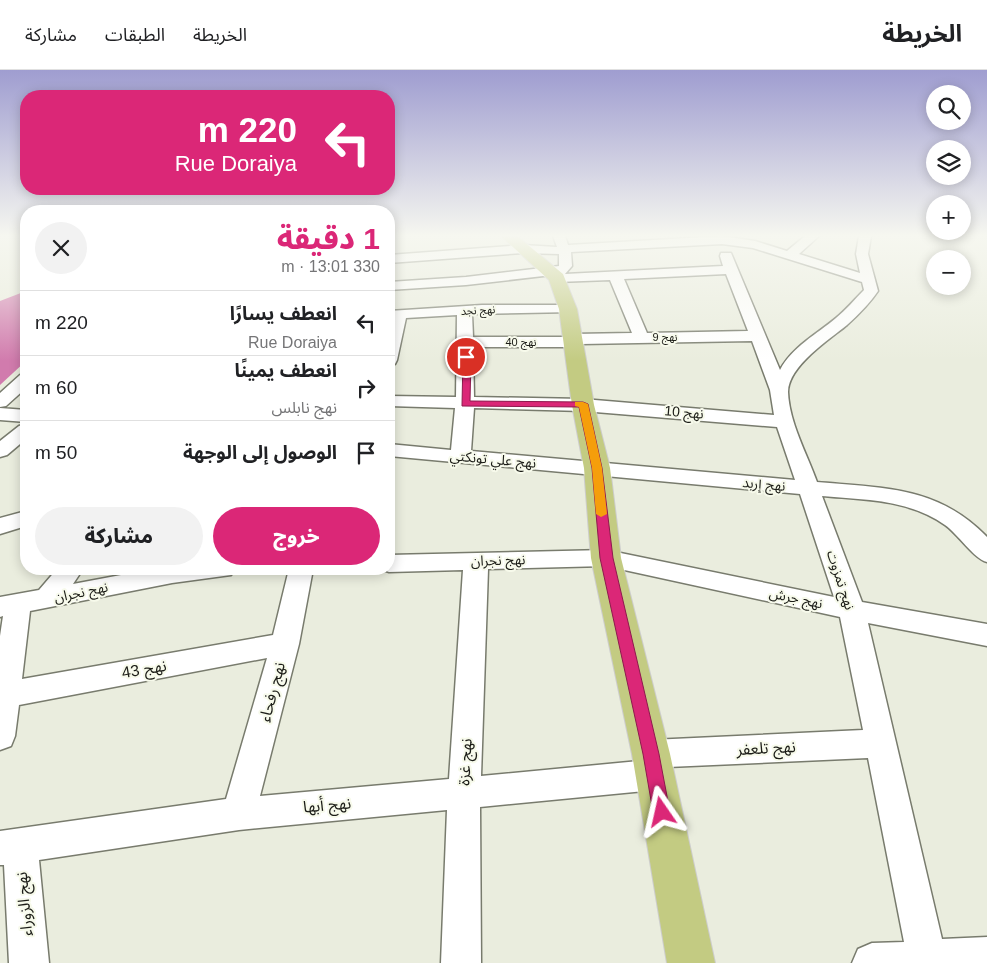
<!DOCTYPE html>
<html lang="ar">
<head>
<meta charset="utf-8">
<style>
  body { margin:0; font-family:Helvetica,"Noto Sans Arabic",sans-serif; background:#f2f2f2; color:#202124; direction:rtl; height:100vh; display:flex; flex-direction:column; font-size:19px; white-space:nowrap }
  * { box-sizing:border-box; margin:0 }
  p { font-size:16px; color:#757577 }
  .icon { flex:none; width:28px; height:28px; fill:none; stroke:currentColor; stroke-width:2; stroke-linecap:round; stroke-linejoin:round }
  .map { position:relative; flex:1; overflow:hidden; direction:ltr }
  .panel { position:absolute; left:20px; top:135px; width:375px; height:370px; display:flex; flex-direction:column; background:#fff; border-radius:20px; box-shadow:0 2px 12px #0003; direction:rtl }
  .panel>* { flex:none }
  .banner { position:absolute; left:20px; top:20px; width:375px; height:105px; border-radius:20px; box-shadow:0 2px 12px #0003; direction:rtl; background:#db2777; color:#fff; overflow:hidden }
  .controls { position:absolute; left:926px; top:15px; display:grid; gap:10px }
  .controls a { display:grid; place-items:center; width:45px; height:45px; border-radius:50%; background:#fff; box-shadow:0 2px 12px #0003; font-size:25px }
  .pin { position:absolute; display:grid; place-items:center; width:42px; height:42px; color:#fff; margin:-21px; border:2px solid #fff; border-radius:50%; box-shadow:0 1px 5px #0007 }
  .me { position:absolute; width:55px; margin:-28px; rotate:349deg; stroke-linejoin:round; filter:drop-shadow(0 0 4px #0008) }
  .turn { display:flex; align-items:center; gap:18px; height:105px; padding:0 15px; font-size:22px }
  .turn .icon { width:65px; height:65px; stroke-width:2.5 }
  .turn b { display:block; font-size:35px; line-height:42px }
  .round { display:grid; place-items:center; flex:none; width:52px; height:52px; border-radius:26px; background:#f2f2f2 }
  .overview { display:flex; align-items:center; justify-content:space-between; height:85px; padding:0 15px }
  h1 { font-size:30px; font-weight:800; line-height:38px; color:#db2777 }
  .primary-button { display:flex; gap:10px; margin-top:auto; padding:10px 15px }
  .primary-button a { flex:1; height:58px; border-radius:30px; background:#db2777; color:#fff; font-size:20px; font-weight:800; line-height:58px; text-align:center }
  .primary-button a+a { background:#f2f2f2; color:#202124 }
  ul { padding:0; list-style:none }
  li { display:flex; align-items:center; gap:15px; height:65px; padding:0 15px; border-top:1px solid #e0e0e0 }
  li div { flex:1 }
  li b { display:block; font-size:19px }
  li em { font-style:normal }
  header { display:flex; align-items:center; gap:30px; box-sizing:border-box; height:70px; padding:0 25px; background:#fff; border-bottom:1px solid #e0e0e0 }
  header strong { font-size:24px }
  nav { display:flex; gap:28px; margin-inline-start:auto; font-size:18px }
  .map>svg:first-child { display:block }
</style>
</head>
<body>
<header>
<strong>الخريطة</strong>
<nav><a>الخريطة</a><a>الطبقات</a><a>مشاركة</a></nav>
</header>
<div class="map">
<svg width="987" height="893" viewBox="0 0 987 893">
  <rect width="100%" height="100%" fill="#eaedde"/>
  <path fill="#d17bad" d="M26,221v70l-26,24v-84z"/>
  <g fill="none" stroke-linecap="round" stroke-linejoin="round">
    <g stroke="#787b6d" stroke-width="3">
      <path id="minor" d="M553,166h12l3,9 154,-9 33,5 32,10 18,-15h14l-20,18 61,19 -4,-19 3,-18h12l-3,18 10,37c-8,12 -20,24 -31,34 -17,14 -59,41 -59,67 1,30 19,62 29,90 66,6 121,4 170,55v25c-13,-3 -29,-28 -42,-37 -37,-26 -80,-25 -123,-29l40,106 125,22v22l-119,-23 74,316 45,-2v26h-135l6,-14 14,-6 32,-1 -36,-184 -200,9 3,8 -5,11 -11,4 -175,17 1,156h-40l6,-153 -208,20 -200,30 10,103h-40l-5,-98h-4v-34l226,-32 41,-141 -248,47 -4,31 -4,10 -11,4v-114l3,-20 -3,1v-20l39,-7 18,-21h26l-10,15 80,-15h81l-3,6 -59,8 -142,28 -8,68 251,-44 16,-66h24l-14,75 -39,152 189,-17 14,-209 -74,2 -9,-3h9v-14l217,-5 228,47 -34,-103 -411,-38v-12l62,6 4,-42 -66,-2v-10l67,1 1,-82 -51,3 -9,42 -2,4 -6,1v-54l93,-6h86l7,4 -2,3 -101,2 1,23h94l7,-3 58,-1 -22,-53 -53,2 -5,-1 -2,-3 2,-3 -86,10 -77,5v-8l77,-5 93,-11v-12l-36,-1 -134,10v-8l134,-10 34,2zM722,174l31,4 109,34 2,8c-9,9 -18,20 -28,28 -19,16 -44,29 -56,52l-49,-117h-10l-1,3 3,10 -158,8 7,-8 -1,-14zM726,204l22,57 -101,2 -23,-54zM752,271l18,49 4,25 -191,-16 -109,-2 -1,-50h101l7,-3zM474,338l109,3 194,16 18,53 -324,-29zM606,496l234,51 23,113 -212,10 -11,4 -5,10 4,7 -158,15 7,-207z
        M26,304v14l-20,18 -6,1v-14l20,-18z
        M0,338l26,2v12l-26,-2z
        M26,354v15l-19,16 -7,2v-16l19,-15z
        M26,441v15l-26,8v-16z"/>
    </g>
    <g stroke="#cdcdcc" stroke-width="2">
      <path id="major" d="M501,166h16l46,38 14,35 17,96 16,63 11,90 49,196 45,209h-48l-35,-209 -41,-196 -7,-90 -12,-63 -13,-96 -10,-29z"/>
    </g>
    <use href="#minor" fill="#fff" fill-rule="evenodd"/>
    <use href="#major" fill="#c3cb82" fill-rule="evenodd"/>
  </g>
  <linearGradient id="sky" x2="0" y2="1"><stop stop-color="#9f9dd0"/><stop offset="0.57" stop-color="#f6f7f0"/><stop offset="1" stop-color="#f6f7f0" stop-opacity="0"/></linearGradient>
  <rect width="987" height="291" fill="url(#sky)"/>
  <path fill="#db2777" stroke="#8e194d" d="M463,285l8,2 -1,44 113,1 5,2 14,64 11,90 46,196 11,58 -2,6 -6,3 -6,-3 -3,-6 -10,-58 -43,-196 -8,-90 -13,-61 -117,-1z"/>
  <path fill="#f59e0b" d="M575,332h8l5,2 14,64 5,46 -6,3 -5,-3 -4,-46 -13,-61 -4,-1z"/>
  <g text-anchor="middle" dominant-baseline="central" stroke-width="4" stroke-linejoin="round" paint-order="stroke">
    <g font-size="11" fill="#1b1c17" stroke="#f7faeb">
      <text transform="translate(478 240) rotate(-3)">نهج نجد</text>
      <text x="665" y="267">نهج 9</text>
      <text x="521" y="272">نهج 40</text>
    </g>
    <g font-size="14" fill="#1b1c17" stroke="#f7faeb">
      <text transform="translate(684 342) rotate(5)">نهج 10</text>
      <text transform="translate(493 389) rotate(5)">نهج علي تونكتي</text>
      <text transform="translate(764 414) rotate(5)">نهج إربد</text>
      <text transform="translate(498 490) rotate(-2)">نهج نجران</text>
      <text transform="translate(841 510) rotate(72)">نهج تمزوت</text>
      <text transform="translate(81 522) rotate(-12)">نهج نجران</text>
      <text transform="translate(796 528) rotate(12)">نهج جرش</text>
    </g>
    <g font-size="16" fill="#1b1c17" stroke="#f7faeb">
      <text transform="translate(144 599) rotate(-10)">نهج 43</text>
      <text transform="translate(272 622) rotate(-75)">نهج رفحاء</text>
      <text transform="translate(766 678) rotate(-3)">نهج تلعفر</text>
      <text transform="translate(465 692) rotate(-87)">نهج غزة</text>
      <text transform="translate(327 735) rotate(-5)">نهج أبها</text>
      <text transform="translate(24 834) rotate(-95)">نهج الزوراء</text>
    </g>
  </g>
</svg>
<div class="controls">
<a><svg class="icon" aria-label="search" viewBox="0 0 24 24"><circle cx="10" cy="10" r="6"/><path d="M15 15l6 6"/></svg></a>
<a><svg class="icon" aria-label="layers" viewBox="0 0 24 24"><path d="M12 4l9 5-9 5-9-5zM3 14l9 5 9-5"/></svg></a>
<a>+</a>
<a>−</a>
</div>
<div class="pin" style="left:466px;top:287px;background:#d93025"><svg class="icon" aria-label="arrive" viewBox="0 0 24 24"><path d="M6 21V4h12l-3 4 3 4H6"/></svg></div>
<svg class="me" style="left:662px;top:742px" viewBox="-20 -20 40 40"><path d="M0-17L14 15 0 8-14 15z" fill="#db2777" stroke="#fff" stroke-width="4"/></svg>
<div class="banner">
<div class="turn"><svg class="icon" aria-label="left" viewBox="0 0 24 24"><path d="M17 20v-9H6M10 6l-5 5 5 5"/></svg><div><b>220 m</b>Rue Doraiya</div></div>
</div>
<section class="panel">
<div class="overview"><div><h1>1 دقيقة</h1><p>330 m · 13:01</p></div><a class="round"><svg class="icon" aria-label="close" viewBox="0 0 24 24"><path d="M6 6l12 12M18 6L6 18"/></svg></a></div>
<ul>
<li><svg class="icon" aria-label="left" viewBox="0 0 24 24"><path d="M17 20v-9H6M10 6l-5 5 5 5"/></svg><div><b>انعطف يسارًا</b><p>Rue Doraiya</p></div><em>220 m</em></li>
<li><svg class="icon" aria-label="right" viewBox="0 0 24 24"><path d="M7 20v-9h11M14 6l5 5-5 5"/></svg><div><b>انعطف يمينًا</b><p>نهج نابلس</p></div><em>60 m</em></li>
<li><svg class="icon" aria-label="arrive" viewBox="0 0 24 24"><path d="M6 21V4h12l-3 4 3 4H6"/></svg><div><b>الوصول إلى الوجهة</b></div><em>50 m</em></li>
</ul>
<div class="primary-button"><a>خروج</a><a>مشاركة</a></div>
</section>
</div>
</body>
</html>
